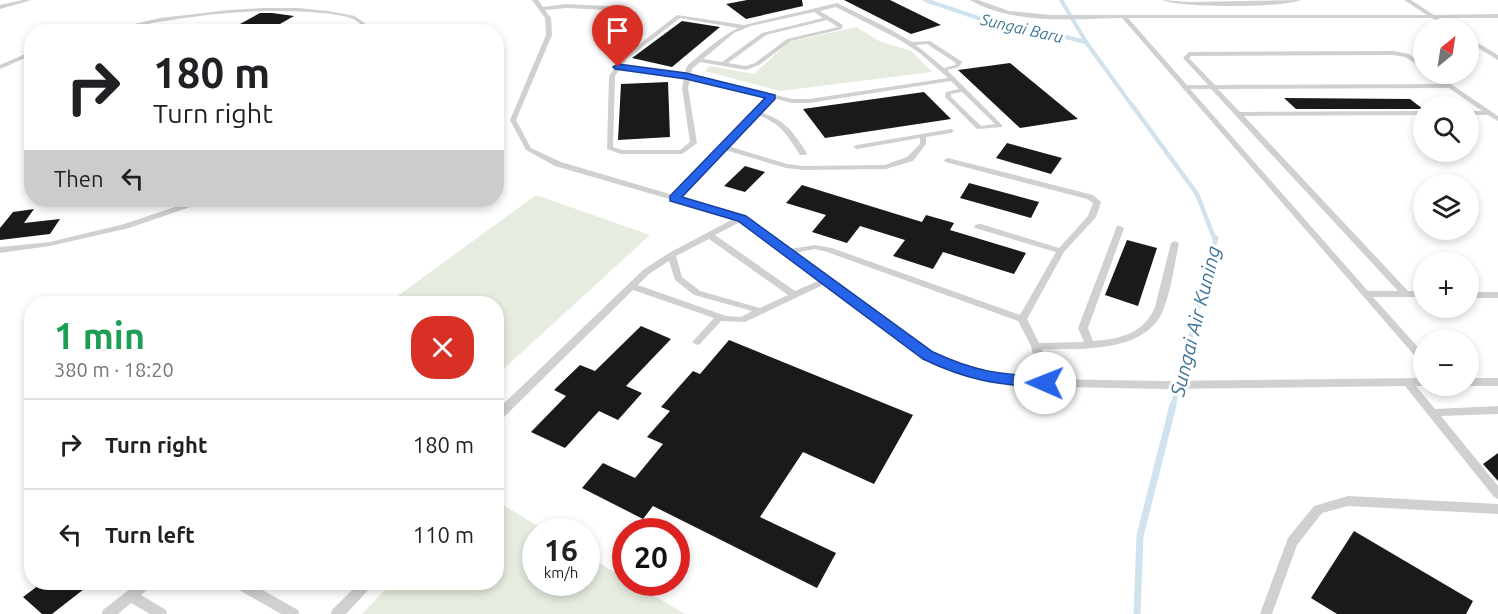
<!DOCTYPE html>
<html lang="en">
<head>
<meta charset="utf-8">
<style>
  body { margin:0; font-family:Ubuntu,sans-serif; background:#f2f2f2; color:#202124; height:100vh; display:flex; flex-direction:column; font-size:22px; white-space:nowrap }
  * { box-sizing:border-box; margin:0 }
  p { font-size:20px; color:#757577 }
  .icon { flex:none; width:33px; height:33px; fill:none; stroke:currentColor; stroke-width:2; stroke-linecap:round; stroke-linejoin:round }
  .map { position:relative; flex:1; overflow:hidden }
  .sheet { position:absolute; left:24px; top:296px; width:480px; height:294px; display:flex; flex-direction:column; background:#fff; border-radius:24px; box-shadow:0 3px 9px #0003 }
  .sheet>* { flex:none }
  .top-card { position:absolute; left:24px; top:24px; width:480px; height:183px; border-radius:24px; box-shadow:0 3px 9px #0003; background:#fff; color:#202124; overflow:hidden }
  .needle { width:39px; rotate:30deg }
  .tools { position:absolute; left:1413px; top:18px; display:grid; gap:12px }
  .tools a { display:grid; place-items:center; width:66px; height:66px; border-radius:50%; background:#fff; box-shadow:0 3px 9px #0003; font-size:30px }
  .speed { position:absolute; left:522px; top:518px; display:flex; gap:12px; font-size:30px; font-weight:700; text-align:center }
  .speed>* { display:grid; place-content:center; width:78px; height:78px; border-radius:50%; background:#fff; box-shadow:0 3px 9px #0003; line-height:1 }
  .speed small { font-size:15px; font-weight:400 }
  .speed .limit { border:9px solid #d22; background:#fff; color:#111 }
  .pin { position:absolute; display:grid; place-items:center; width:51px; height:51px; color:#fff; margin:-62px -26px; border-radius:50% 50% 50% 0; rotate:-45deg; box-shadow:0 0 6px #0007 }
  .pin .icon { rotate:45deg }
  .me { position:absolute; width:66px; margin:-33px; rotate:271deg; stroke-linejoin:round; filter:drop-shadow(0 0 4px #0008) }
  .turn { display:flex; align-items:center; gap:21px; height:126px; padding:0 30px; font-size:27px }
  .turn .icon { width:78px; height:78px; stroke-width:2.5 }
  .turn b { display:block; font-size:42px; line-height:51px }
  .then { display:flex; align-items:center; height:57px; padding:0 30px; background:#0003; gap:12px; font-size:22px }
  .round { display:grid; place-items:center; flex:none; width:63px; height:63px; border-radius:24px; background:#f2f2f2 }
  .head { display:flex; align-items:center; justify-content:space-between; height:102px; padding:0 30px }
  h1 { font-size:36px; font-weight:700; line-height:45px; color:#1e9e55 }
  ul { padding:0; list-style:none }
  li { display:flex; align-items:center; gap:18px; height:90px; padding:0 30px; border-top:2px solid #e0e0e0 }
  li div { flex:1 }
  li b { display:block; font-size:22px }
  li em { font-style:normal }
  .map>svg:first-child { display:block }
</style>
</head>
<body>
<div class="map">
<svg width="1498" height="614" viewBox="0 0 1498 614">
  <rect width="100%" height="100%" fill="#fff"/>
  <path fill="#e6ecdf" d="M856,27l25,15 30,9 21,21 -152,19 -75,-20 5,-5 44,8 35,-32z
    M536,195l114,40 -153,140 -1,-72h-108z
    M497,501l49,30h-10v51h50l1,-27 38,24 1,3h5l54,32h-323l31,-32h103z"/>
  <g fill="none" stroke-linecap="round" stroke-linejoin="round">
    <path stroke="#cfe2ee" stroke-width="4" d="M925,0l65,22 61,11 34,9
      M1061,0l25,42 47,65"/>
    <path stroke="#cfe2ee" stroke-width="4.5" d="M1132,105l65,89 18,46"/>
    <path stroke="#cfe2ee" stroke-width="5" d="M1173,406l43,-168"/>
    <path stroke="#cfe2ee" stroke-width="7" d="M1137,614l3,-78 33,-131"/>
  </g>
  <path fill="#1a1a1a" d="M747,0h55l1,6 -57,13 -20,-15z
    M844,0h46l51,25 -30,9z
    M260,13h12l22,3 -21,12 -33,-4z
    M682,21l38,6 -48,40 -40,-9z
    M1010,63l68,56 -58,9 -62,-58z
    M668,82l2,55 -52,3 3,-56z
    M924,92l27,27 -126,19 -22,-29z
    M1284,98l126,1 13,10h-127z
    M1007,143l55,15 -11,16 -55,-16z
    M745,166l20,6 -20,20 -21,-6z
    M969,183l70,19 -8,16 -71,-20z
    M802,185l120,37 4,-7 28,8 -4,7 76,23 -12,21 -71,-22 -10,17 -40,-13 12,-16 -45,-14 -13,17 -35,-11 14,-17 -40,-12z
    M34,209l-10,14 36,-4 -10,15 -50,6v-12l13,-16z
    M1127,240l30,8 -19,58 -33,-11z
    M641,326l30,13 -45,47 16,7 -24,27 -19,-9 -34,37 -34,-16 35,-36 -12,-6 26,-25 15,6z
    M729,340l184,75 -39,69 -71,-32 -43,65 76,36 -19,35 -164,-82 -10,13 -61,-31 21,-25 32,15 28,-34 -16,-7 23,-26 -9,-4 32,-36 7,3z
    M1498,453v28l-15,-17z
    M1354,531l119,70 -7,13h-129l-26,-16z
    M43,582h50l-41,32h-10l-19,-17z"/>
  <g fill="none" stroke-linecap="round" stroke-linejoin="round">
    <path fill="#d0d0d0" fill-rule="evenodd" d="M23,0h9l-32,9v-4z
      M532,0h6l5,7 23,-3 63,3 3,2 -3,2 -63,-3 -21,2 6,8 1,17 -36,85 15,28 30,14 112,33 94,-98 -77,-18 -2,9 9,55 -1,1 -14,10h-61l-14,-5 2,-73 14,-19 54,-42 67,10 93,-22 49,24 26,15 18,-1 31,20 1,1 -3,5 -12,3 55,55v2l-25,2 -32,-32 1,-5 13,-3 -8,-8 -142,22h-17l-19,-5 -13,14c26,8 33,20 47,41l-1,2h-6c-13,-20 -19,-32 -43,-40l-29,31 59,18 17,2 81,-1 22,-8 13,-13v-6l-63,11 -4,-2 4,-2 94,-16 3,2 -3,2 -25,4v7l-13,17 -27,8 -82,1 -18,-2 -61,-18 -45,47 65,19 45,33 25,-4 17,3 188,67 36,-63 -81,-24 -1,-2 4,-2h3l78,24 29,-32 5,-13 -6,-4 -142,-37 -1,-2 4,-2 145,37 8,7 -5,15 -32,35 -37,67 12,24 45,-1 -6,-14 39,-102h3l4,2 -36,100 5,13c26,-2 51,-7 62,-34l16,-64 4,-2 4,2c-5,23 -8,51 -18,72 -20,38 -83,34 -119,34l7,30 112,2 263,-3v8h-8l19,23 63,-3v8l-57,2 57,70v13l-4,-2 -89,-111 -244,3 -146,-3 -59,-14 -31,-15 -100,-73 -80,38 -24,-1 -21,23 -3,1 -5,-3 2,-2 20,-22 -81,-28 -133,131 -4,1v-11l147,-141 26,-17 66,-35 -180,-52 -29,-16 -16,-30 36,-85 -1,-17zM836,7l64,33 21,14 27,24 -139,21h-17l-101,-24 1,-6 8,-7 46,8 13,-5 32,-24 51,-12 1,-4 -23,-14zM814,12l9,6 -61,15 -40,29 -19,-3 31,-26 17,-7zM680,18l58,10c-12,5 -40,28 -50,37 -3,4 -2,4 -3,9l-63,-8 5,-7zM827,20l11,7 -51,12 -32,24 -9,3 -18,-3 38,-28zM927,44l29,19 -1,2 -11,3 -28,-23zM620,69l64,9 -2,10 8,54 -10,8h-58l-9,-3 2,-71zM962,92l33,32 -14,2 -30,-29v-3zM742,221l78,59 -25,11 -80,-56zM709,239l79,56 -28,13 -60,-17 -18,-14 -6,-21zM815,249l12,3 191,69 13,25 8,33 -24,-1 -54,-11 -30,-14 -136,-100zM669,261l6,19 19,15 58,16 -11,6 -15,-1 -88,-31 11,-11z
      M970,0h8l31,11 43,4h375l-23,-15h7l23,15 64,-1v4h-59l15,10h-5l-17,-10h-304l59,67h21l-25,-27 6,-6 204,-1 16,3 15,10v5l-19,-12 -12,-2 -202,1 -2,2 26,27 229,-1 -14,-10h6l62,42v5l-10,-6h-20v-4h14l-33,-23 -231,1 22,23 184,-1v4l-180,1 164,175h16v6h-51l51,57v10l-3,-1 -299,-345c-48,1 -109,7 -152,-18zM1190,89h21l187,202h-30z
      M1162,0l27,2 112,-2c-18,8 -121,8 -139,0z
      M264,8h34l30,3 27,5 21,16c-10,0 -14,-9 -23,-13 -21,-8 -65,-8 -88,-8 -35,1 -71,5 -106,11 -20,3 -40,10 -59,10l60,-14 69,-8z
      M1468,37l30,18v5l-30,-18z
      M32,51v4l-32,14v-4z
      M196,200h10l-1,2 -76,26 -79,18 -50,7v-6l50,-5 74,-18z
      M1468,292h30v6h-30z
      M1468,378h30v8h-30z
      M1348,496l150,8v10l-150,-8 -26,7 -25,32 -25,69h-12l28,-76 26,-32z
      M139,582h15l-2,4 -11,9 25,15 1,4h-17l-19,-11 -13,11h-16l1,-4z
      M230,582h18l50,28 1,4h-18l-49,-28z
      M360,582h14l-2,4 -26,28h-15l1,-4z"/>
  </g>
  <path fill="#2563eb" stroke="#184099" stroke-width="1.5" d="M618,64l68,9 89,22v4l-93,98 64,19 187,136c43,20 65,22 112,25l5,2 3,4 -3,4 -5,1c-50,-4 -76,-7 -122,-29l-185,-138 -68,-20v-5l95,-98 -79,-19 -71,-10 -2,-2z"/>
  <g text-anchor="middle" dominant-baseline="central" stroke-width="6" stroke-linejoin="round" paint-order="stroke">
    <g font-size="16" font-style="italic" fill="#3f7597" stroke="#fff">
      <text transform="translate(1022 28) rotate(13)">Sungai Baru</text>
    </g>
    <g font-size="20" font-style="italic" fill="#3f7597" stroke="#fff">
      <text transform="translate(1195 321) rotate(-76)">Sungai Air Kuning</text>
    </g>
  </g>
</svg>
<div class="tools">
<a><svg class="needle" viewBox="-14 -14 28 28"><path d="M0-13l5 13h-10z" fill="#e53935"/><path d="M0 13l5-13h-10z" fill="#757577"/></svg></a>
<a><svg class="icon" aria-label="search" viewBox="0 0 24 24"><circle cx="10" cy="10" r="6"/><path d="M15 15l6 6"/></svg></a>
<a><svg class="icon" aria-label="layers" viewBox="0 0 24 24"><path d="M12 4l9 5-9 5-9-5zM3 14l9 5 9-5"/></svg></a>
<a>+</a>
<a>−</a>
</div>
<div class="speed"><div>16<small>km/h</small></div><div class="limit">20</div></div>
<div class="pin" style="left:618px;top:67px;background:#d93025"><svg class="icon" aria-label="arrive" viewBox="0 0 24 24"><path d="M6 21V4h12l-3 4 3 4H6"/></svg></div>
<svg class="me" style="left:1045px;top:383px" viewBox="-20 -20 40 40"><circle r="19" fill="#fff"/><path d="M0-13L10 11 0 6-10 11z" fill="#2563eb"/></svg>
<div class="top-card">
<div class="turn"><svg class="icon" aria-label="right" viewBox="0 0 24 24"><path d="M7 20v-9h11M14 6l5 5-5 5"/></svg><div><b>180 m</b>Turn right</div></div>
<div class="then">Then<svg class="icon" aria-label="left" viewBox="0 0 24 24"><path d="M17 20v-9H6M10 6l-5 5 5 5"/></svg></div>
</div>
<section class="sheet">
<div class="head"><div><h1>1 min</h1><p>380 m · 18:20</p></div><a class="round" style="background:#d93025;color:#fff"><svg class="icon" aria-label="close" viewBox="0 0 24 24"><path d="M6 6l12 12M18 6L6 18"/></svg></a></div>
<ul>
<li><svg class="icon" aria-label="right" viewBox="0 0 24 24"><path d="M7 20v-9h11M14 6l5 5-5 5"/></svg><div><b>Turn right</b></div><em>180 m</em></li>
<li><svg class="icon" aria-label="left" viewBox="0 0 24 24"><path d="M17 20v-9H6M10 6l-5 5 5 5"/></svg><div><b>Turn left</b></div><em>110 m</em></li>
</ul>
</section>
</div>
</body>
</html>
